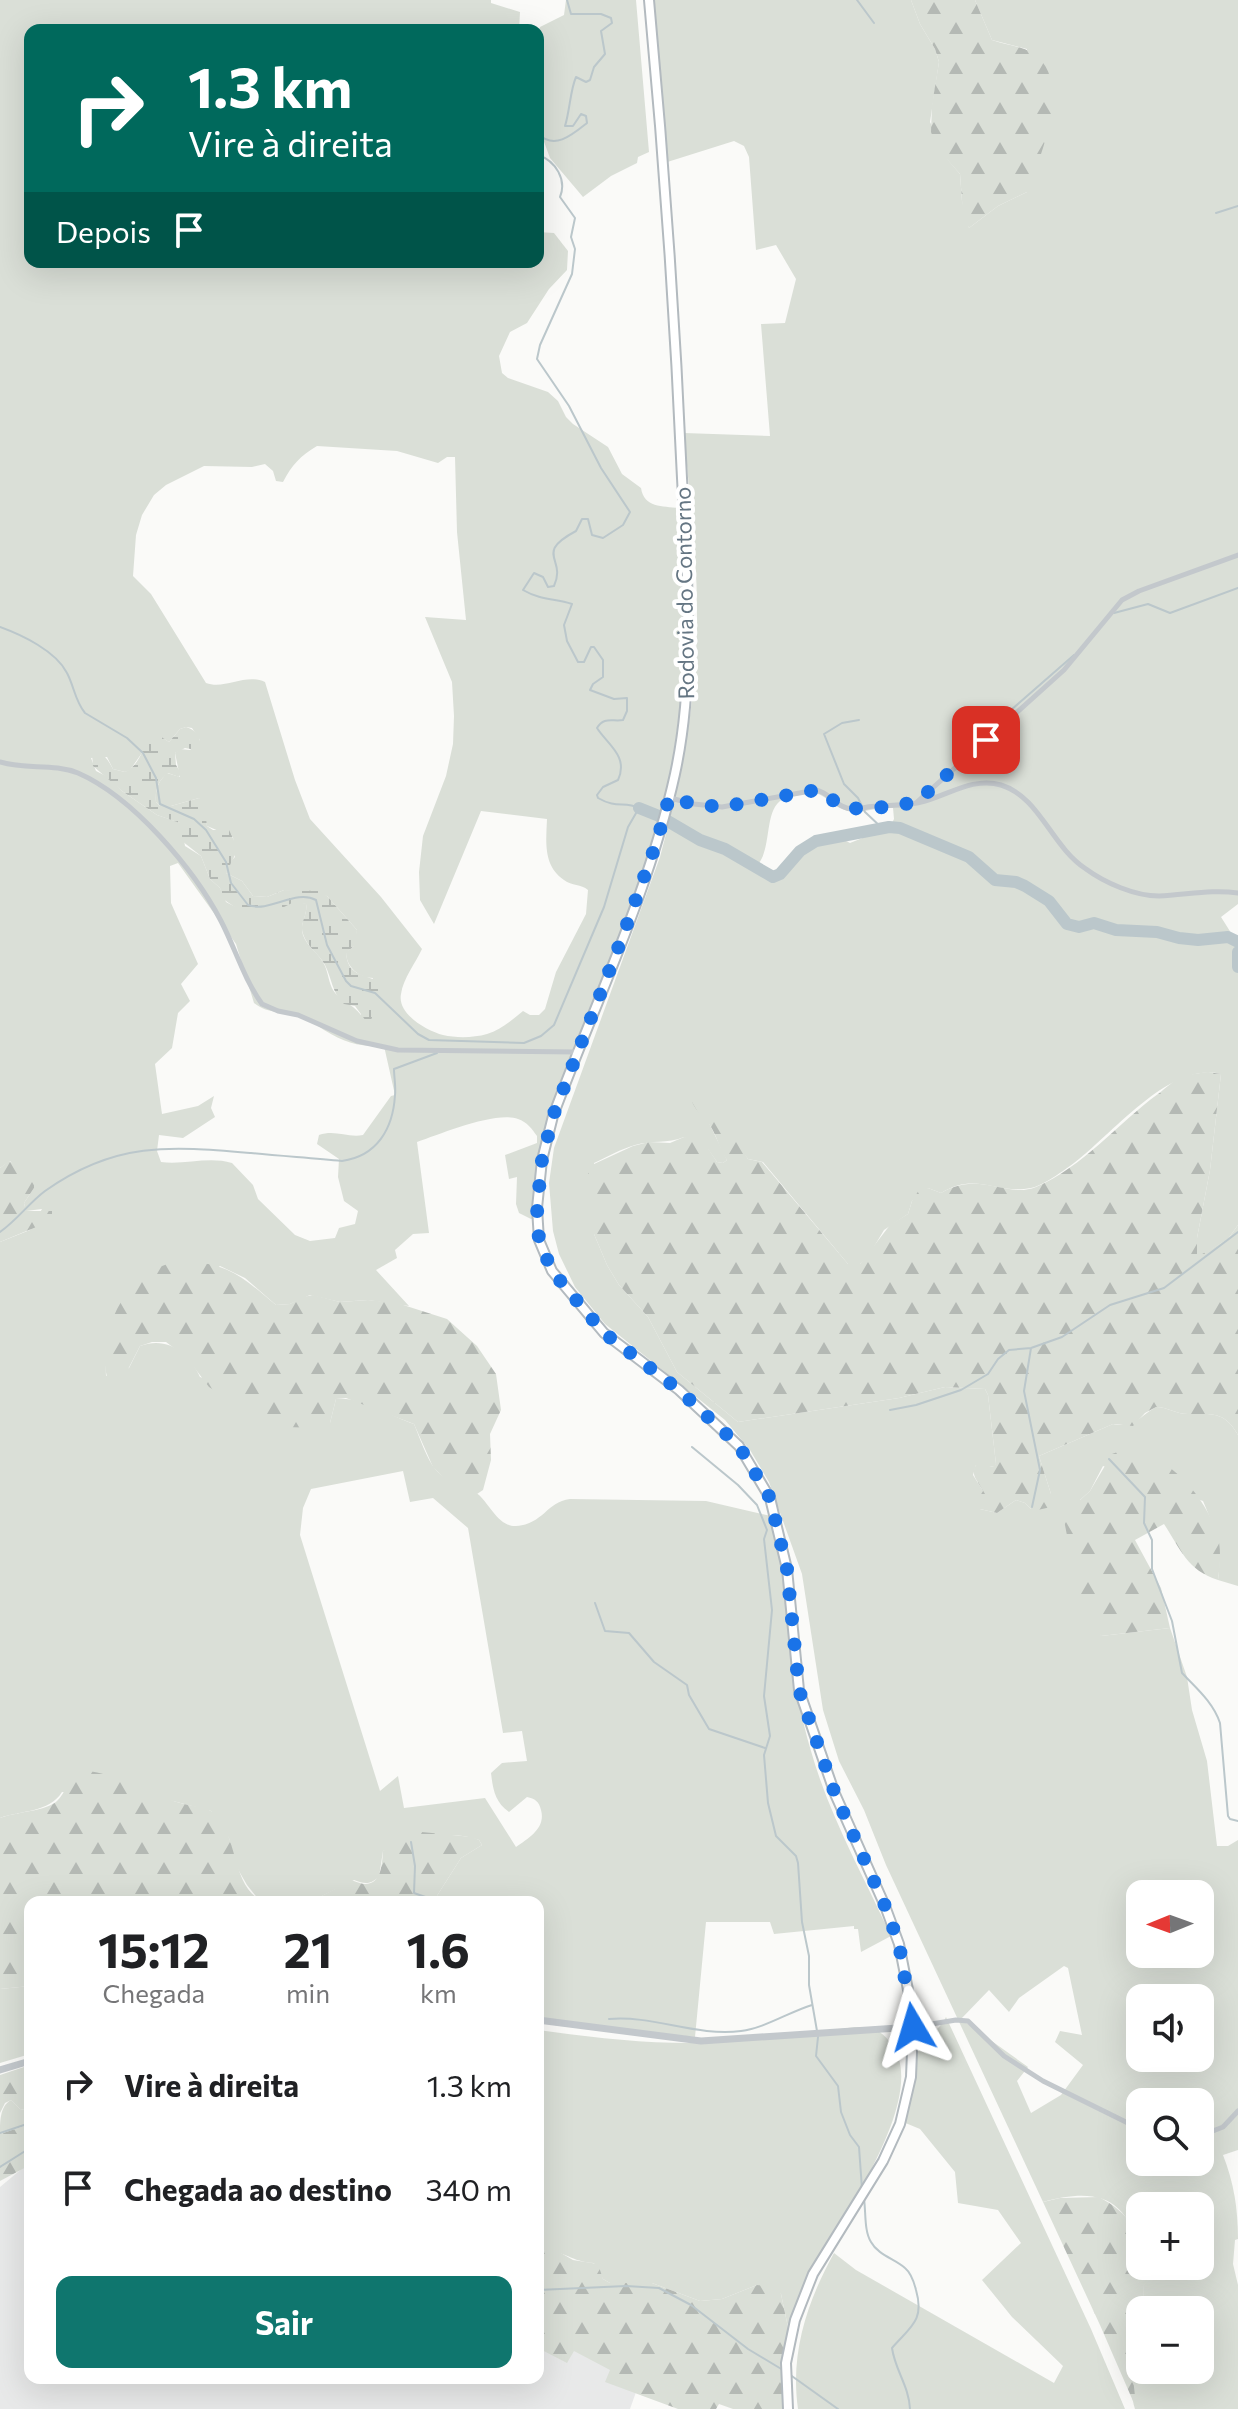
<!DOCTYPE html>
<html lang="pt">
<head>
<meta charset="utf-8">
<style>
  body { margin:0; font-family:Commissioner,sans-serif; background:#f2f2f2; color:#202124; height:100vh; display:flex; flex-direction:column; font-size:30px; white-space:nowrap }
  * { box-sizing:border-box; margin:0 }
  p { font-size:26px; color:#757577 }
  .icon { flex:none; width:44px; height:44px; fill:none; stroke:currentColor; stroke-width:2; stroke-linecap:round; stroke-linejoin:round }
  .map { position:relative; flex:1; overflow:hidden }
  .drawer { position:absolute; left:24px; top:1896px; width:520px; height:488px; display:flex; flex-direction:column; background:#fff; border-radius:16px; box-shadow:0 8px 32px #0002 }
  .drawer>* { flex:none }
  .guide { position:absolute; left:24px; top:24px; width:520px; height:244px; border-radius:16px; box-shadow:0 8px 32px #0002; background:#00695c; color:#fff; overflow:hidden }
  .needle { width:52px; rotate:269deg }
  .tools { position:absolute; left:1126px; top:1880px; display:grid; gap:16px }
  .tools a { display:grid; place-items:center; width:88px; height:88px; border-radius:16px; background:#fff; box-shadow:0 8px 32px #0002; font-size:40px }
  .pin { position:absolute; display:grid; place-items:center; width:68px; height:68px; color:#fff; margin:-34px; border-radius:16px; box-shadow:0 4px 12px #0006 }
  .me { position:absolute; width:88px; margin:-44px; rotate:353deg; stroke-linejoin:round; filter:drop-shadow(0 0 6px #0008) }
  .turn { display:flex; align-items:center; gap:28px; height:168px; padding:0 32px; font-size:36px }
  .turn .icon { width:104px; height:104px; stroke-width:2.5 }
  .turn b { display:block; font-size:56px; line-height:68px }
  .then { display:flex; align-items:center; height:76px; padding:0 32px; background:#0003; gap:16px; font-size:30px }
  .eta { display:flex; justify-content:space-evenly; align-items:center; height:136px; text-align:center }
  .eta b { font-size:48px; font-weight:700; line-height:56px }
  .action { display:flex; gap:16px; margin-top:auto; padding:16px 32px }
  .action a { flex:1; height:92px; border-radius:16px; background:#0f766e; color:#fff; font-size:32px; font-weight:700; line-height:92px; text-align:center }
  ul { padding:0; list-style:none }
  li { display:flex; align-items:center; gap:24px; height:104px; padding:0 32px }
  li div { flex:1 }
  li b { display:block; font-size:30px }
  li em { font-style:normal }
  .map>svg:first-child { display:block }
</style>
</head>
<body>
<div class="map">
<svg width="1238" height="2409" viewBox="0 0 1238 2409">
  <defs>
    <pattern id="forest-firs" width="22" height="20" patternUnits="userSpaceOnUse" patternTransform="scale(2)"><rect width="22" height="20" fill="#dadfd7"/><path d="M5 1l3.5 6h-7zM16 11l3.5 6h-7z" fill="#b4b9b4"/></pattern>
    <pattern id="wetland-marsh" width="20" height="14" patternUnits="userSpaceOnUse" patternTransform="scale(2)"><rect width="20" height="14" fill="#dadfd7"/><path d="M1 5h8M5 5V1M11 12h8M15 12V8" fill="none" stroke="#b4b9b4"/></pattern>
  </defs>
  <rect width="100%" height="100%" fill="#fafaf8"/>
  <path fill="#e8e9e9" d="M30,2162v216h508v-63l125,1 -33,93h-630v-222z"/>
  <path fill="#dadfd7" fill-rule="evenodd" d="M0,0h491v3l29,9 -1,18h-489v232h508v-30l16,1 14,18 -1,19 -18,19 -22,34 -17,9 -11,24 3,17 6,5 40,14 10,9 8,16 7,7 35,23 14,27 19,14c3,20 21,18 38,20l7,82v48l-3,48 -10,72 -10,47 -21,69 -95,258 -8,86 -8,1 -12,-6 -3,-9 1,-27 -8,2 -4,-24 32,-12v-7c-5,-7 -10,-14 -19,-17 -23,-8 -77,15 -101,23l12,91 -16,1 -18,16 2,8 -21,12 33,36 -41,-6 -28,2 -30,-7 -20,9 -14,1 -31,-27 -25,-12 -115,85 1,25 23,-8 11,-22c27,-10 49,6 60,31l130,46 6,-24c26,-3 54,17 78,25 6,14 12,34 22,46 11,13 30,14 43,25 11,10 20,32 37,31 28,-2 30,-24 54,-27l136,2 65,15 7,25c9,69 13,143 33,210 18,64 52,124 80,185l-30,16 -3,-23h-4v-3l-80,8 -4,-12h-64l-11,115 -157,-16v-119h-105l28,-44 21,-13 -3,-5c-35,-12 -62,2 -96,11l-4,26c-10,8 -14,7 -25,3l-44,22h-44l-7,-2 -12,-15 -11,-19 -7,-28 -18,-27 -38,-10 -111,-9c-13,21 -41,18 -62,26v-576l30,-12 12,-21 -16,2 -2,-8 10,-15 -24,-27 -10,7zM317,446l80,5 41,12 9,-6h8l2,75 9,88 -41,-3 27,65 2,34 -1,28 -7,32 -23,60 -4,36 1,28 14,24 47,-113 66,8c-1,23 -4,47 17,61 8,6 17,4 24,10l-2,24 -30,58 -11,37 -6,6h-9l-7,-4c-11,9 -22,19 -36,23 -14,4 -31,4 -44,1 -16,-4 -46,-21 -42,-41 2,-15 15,-32 21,-45l-41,-52 -71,-78 -15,-39 -30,-98c-20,-9 -40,8 -59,1l-55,-89 -18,-18 3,-41 6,-20 12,-20 12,-10 38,-19 48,1 13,-3 8,7 3,10 7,1c9,-17 17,-26 34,-36zM186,727l6,1 8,12 -10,10 -10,-1 -5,4 5,24 -13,-4c-9,9 -12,16 -11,29l4,4h11l28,-8 8,28 26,11 2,20 -7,7 -2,9 16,8 11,15 14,1 17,-7 43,6 30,34 -4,17 -7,5c0,15 13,26 27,26l-12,37c-8,-11 -23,-16 -28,-25 -4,-7 -5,-17 -8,-24 -5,-12 -18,-19 -22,-31 -4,-12 5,-19 3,-31 -25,-8 -45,18 -80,-2l-6,-14 -10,-9 -9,-23 -16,-10 -4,-23 -24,-8 -35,-24 -14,-14 -12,-6 -5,-13 16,-1 6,12 12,3 5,-2 14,-20 17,-13 8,5 11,-13zM178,863l58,81 18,59c15,12 31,8 49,13 7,3 14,10 21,14 21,13 36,17 60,16l11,49 -4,1 -28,39c-16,3 -28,-6 -44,0l-2,9 22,15 -1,18 6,24 14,10 -3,13 -16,4 -4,10 -25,3 -15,-6 -37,-36 -5,-14 -21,-22c-23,-7 -47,2 -71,-1l-4,-11 2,-16 24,3 32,-21 -4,-9 3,-12 -16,10 -36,8 -7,-50 17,-16 6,-35 12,-12 -9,-17 17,-20 -27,-61 -1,-37zM403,1471l7,31 23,-4 35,30 35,205 19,-2 5,30 -25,2 -11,10c2,17 4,29 18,39l18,-15c8,2 12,4 14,13 5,18 -12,28 -25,37l-31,-49 -81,10 -6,-32 -18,15 -80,-256 3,-27 8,-19z
    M566,0h70l13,152 -11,5 -1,6 -26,13 -28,21 -33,-39 -7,-19h-5v-104l2,-8 24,-12z
    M648,0h263l9,24 15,25 4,13 -9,60 18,38 12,14 2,27 7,27 29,-22 29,-14v-143l-35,-9 -17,-40h263v904l-17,13 17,27v281l-10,14 -31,19v-20l13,-68 11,-96c-56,-13 -114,69 -158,97 -9,6 -22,15 -32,17 -35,7 -54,-17 -90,5l-13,-5 -16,13 -4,13 -24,16 -15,25 -9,9h-12l-85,-102 -15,-3 -9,-12 -30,-24 18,37 -4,3 -6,-1 -9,-13 -24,-12c-17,7 -32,3 -49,8 -14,4 -28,12 -41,18v71l13,31 12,20 29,32 29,55 61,50 161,-24 46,-11 40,2 3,6 8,69 -1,3 -19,-2 -3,10 10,16 -3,18 17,4 19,-13 9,3 6,6 20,-15 -12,-38 74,-32c21,5 27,-8 43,-17 11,0 20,7 32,7 24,0 37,-3 50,21v151l-20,-6c4,-31 -3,-51 -15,-79l-100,-35 -13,25 -10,9 21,136 69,-8 17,49 5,33 15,51 10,85h11l10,-6v310l-15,5c11,28 15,54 15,84l-3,1 -2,24 5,21v124h-103c-4,-12 -6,-32 5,-41v2h60v-60h-51l-5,-8 -2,-36h58v-60h-60v47c-13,-58 -45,-65 -97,-51l-157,-337 -22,-55 -25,-49 -16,-51 -21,-136 -33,-92 -19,-32 -25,-30 -120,-96 -30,-37 -16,-33 -6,-23 -4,-48 5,-35 106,-291c22,-81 38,-162 37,-247 0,-59 -8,-118 -13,-177l86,3 -9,-112 24,-1 11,-44 -20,-34 -20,5 -7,-93 -5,-11 -10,-5 -73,23zM815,793c13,3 19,15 33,18 15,3 30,-5 45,-3l1,11 -4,8 -40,16c-15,-10 -36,3 -50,13 -9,8 -13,18 -24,24l-19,-6 -2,-10 4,-1c13,-17 5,-54 24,-64 9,-5 22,-5 32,-6zM1140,1894h60v60h-60zM1064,1966l4,2 14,67 -22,-4 -5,11 28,23 -22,30 -30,18 -14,-32 11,-14 -67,-48 28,-29 20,22 10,-14zM1140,1998h60v60h-60zM1140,2102h60v60h-60z
    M30,1986v68l-30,9v-74z
    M946,2017l145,312 34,80h-327c-8,-56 9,-107 36,-156l22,17 198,113 9,-17 -51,-49 -30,-37 39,-37 -23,-33 -40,-7 -3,-31 -35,-43 -17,-7c5,-24 6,-54 18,-76 6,-11 20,-17 25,-29z
    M855,2027c5,0 13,0 18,2 8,2 14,9 19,16 39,52 -56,181 -82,229 -11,17 -16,38 -21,58l-8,-38 -24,-9 -35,14 -22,2 -48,-18h-42l-7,-4 -9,-16c-25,-1 -31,-15 -56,-12v-221c51,7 101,13 152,13 55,0 110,-9 165,-16z
    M11,2100l9,9 10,2v13l-30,10c0,-13 0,-28 11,-34z"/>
  <path fill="url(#forest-firs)" d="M911,0h64l17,40c13,5 30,6 41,13 41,28 7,104 -6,139l-29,14 -29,22 -6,-14 -3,-40 -23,-26 -6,-16 1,-27 7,-43 -4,-13 -15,-25z
    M1208,1072l13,2 -11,96 -13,68v19l31,-18 10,-14v210c-13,-24 -26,-21 -50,-21 -12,0 -21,-7 -32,-7l-11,6 -12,13 -20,-2 -74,32 12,38v13l-18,4 -8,-8 -9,-3 -19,13 -17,-4 -3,-8 6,-10c-5,-10 -15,-18 -5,-28l15,4 3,-3 -8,-69 -3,-6 -40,-2 -46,11 -161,24 -61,-50 -29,-55 -29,-32 -12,-20 -13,-31 -5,-24 -1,-36 6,-10 39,-18 16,-4 21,1 14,-6 12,1 8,4 13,20 6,1 4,-3c-8,-11 -10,-25 -18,-36 -9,-12 -18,-16 -19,-33l11,-2 13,14 34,56 14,3 86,102h12l30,-39 18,-11 4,-13 7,-11 9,-2 13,5c40,-23 65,6 95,-6 47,-20 82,-64 122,-93 8,-6 17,-15 25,-18 8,-2 17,-3 25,-4z
    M9,1161l25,15v12l-10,15 2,8h26v3l-11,11 -41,17v-74z
    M171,1262c53,-2 67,11 105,43l14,-1 13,-7 10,-2 27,7 28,-2 29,3 50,16 30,27 19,28 5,36 -11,24 1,26 -8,30 -6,4 -33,-16 -11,-11 -19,-43 -68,-26 -10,1 -6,24 -5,5 -41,-1 -21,-7 -54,-33 -22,-29 -21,-16h-14l-12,4 -16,31 -10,7 -5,-1c-14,-36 8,-90 39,-111 7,-4 16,-6 23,-10z
    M1123,1450c41,0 81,44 93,81 6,16 4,32 2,49 -31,-10 -37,-30 -54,-56l-29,16 26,48 9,40 -69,8 -22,-39 -15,-77 3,-8 23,-21 22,-37z
    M89,1771c33,5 62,25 95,33 9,2 22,3 30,9 25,21 17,79 52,89h-236v84l-30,3v-171c15,-6 47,-7 57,-17 13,-13 10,-28 32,-30z
    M422,1832l50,5 7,3 3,5 -21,13 -28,44h-123l25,-13 9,-11c6,1 14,5 20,6 18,1 18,-21 19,-33l19,-13z
    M30,2065v46l-10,-2 -9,-9 -6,3 -5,10v-38z
    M30,2124v41l-30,16v-47z
    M1099,2197c31,17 41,33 41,69l3,3 1,32 5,9h-9v58l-7,10 2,18 -2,5 -33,-76 -57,-123 17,-4z
    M554,2249l19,11 25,4 5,15 7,4h42l48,18 22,-2 35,-14 17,2 7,7 8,38 -4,77h-52l-14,-5 -3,5h-38l-73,-27 5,-12 -36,-19 -7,12 -29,-15v-97z"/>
  <path fill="url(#wetland-marsh)" d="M186,727c11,3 19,13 10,23l-11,-2 -10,5 1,12 5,8 -2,4 -11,-4c-10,8 -13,16 -12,29l4,4h11l28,-8 5,6 3,22 6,4h16l9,19 -12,24 16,8 11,15 14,1 17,-7 34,1 9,5 30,34 -1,14 -10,9c2,22 16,21 32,28v20l-7,19 -5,1 -11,-15 -11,-2c-12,-11 -12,-25 -19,-39 -6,-11 -18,-18 -22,-31 -4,-11 5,-19 3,-30l-14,-1 -18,9 -35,-2 -16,-11 -3,-11 -10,-9 -9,-23 -19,-15 -2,-18 -23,-8 -35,-24 -29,-25 -1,-12c12,-3 16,6 21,15l12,3c10,-4 19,-19 19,-30l13,-8 12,8 11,-13z"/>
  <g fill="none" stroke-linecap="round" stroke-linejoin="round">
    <path stroke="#bbc7cb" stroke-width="2" d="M857,0l17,23
      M538,134c17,16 34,1 49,-11l-1,-7 -5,-2 -8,12h-8c5,-16 5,-35 11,-49l10,5 4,-2 4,-13 11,-13 -4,-23 11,-8 -1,-5 -10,-4h-30l-4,-14
      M1216,213l22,-7
      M1114,613l34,-9 22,9 68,-25
      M0,627c22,8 56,24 67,46 7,13 8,28 18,40l42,25 16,15 13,25 4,26 34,15 12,11 20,32 5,21 17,22c22,8 47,-16 68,-5l11,45 19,36 5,5 24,7 43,41 11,6 95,3 17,-7 13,-11 50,-118 24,-80 11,-19c-15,-7 -22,1 -41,-10l-1,-3 6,-8 15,-7c11,-24 -11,-36 -21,-52 7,-12 16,-6 26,-8l4,-9v-13l-13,1 -24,-9 3,-6 10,-7v-17l-9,-13h-3l-7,15h-6l-11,-21 -3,-16 8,-21c-17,-6 -30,-3 -49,-14l11,-17 9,4 5,10 6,-1c13,-28 -21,-32 22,-55l6,-12h6l4,16 11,3 20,-13 7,-13 -29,-44 -32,-62 -32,-47 3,-14 32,-71 3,-25 -4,-12 4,-19 -15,-21c7,-17 -4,-36 -22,-42
      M1011,710l63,-55
      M859,720l-17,3 -18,11 20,50 14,14 7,14 17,16
      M0,1232c17,-12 29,-29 45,-41 70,-50 125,-45 206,-38 30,3 61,5 91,8 35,-5 51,-32 53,-66 1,-9 -1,-18 -1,-26l43,-16
      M1031,1348l-7,43 16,79 -8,37
      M890,1410l26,-5 45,-15 27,-16 10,-15 11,-9 22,-2 31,-11 48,-32 54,-17 74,-56
      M692,1447l46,38 19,20 10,25 -3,9 8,71 -8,86 6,40 -6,19 4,48 8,33 20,20 2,7 4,59 7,34v29l8,46
      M1109,1459l36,38 -1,26 8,17v29l20,52 10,52c14,15 31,29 38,50l8,93 2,3 8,2
      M595,1603l10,28 24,2 25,29 33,23 2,10 20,34 56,19
      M411,1842l4,24 -1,27 17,6 -3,3
      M609,2019c44,-4 88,18 132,12 24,-3 48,-19 71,-26
      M818,2037l-2,19 22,30 3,26 9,23 9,12 3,42
      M0,2133l30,-10
      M0,2167l30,-19
      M864,2199c2,13 0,32 7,43 7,13 24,17 34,26 6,5 9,14 11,22 9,31 -6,37 -24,58 3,22 17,38 18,61
      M538,2290l88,-4 33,2 32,17 57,44 35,21
      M789,2374l49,35"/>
    <path stroke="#bbc7cb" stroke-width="12" d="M639,808l20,8 41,24 25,9 48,28 7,-3 20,-23 16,-10 73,-14 11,1 69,29 26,23 21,2 9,4 24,15 18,23 12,3 15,-4 22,7 41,2 22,6 19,2 30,-3 10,5
      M1238,952v15"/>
    <g stroke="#b3babf" stroke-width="12">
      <path id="secondary" d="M649,0c15,159 26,318 33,478 5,97 14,199 -7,296 -26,118 -80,229 -122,342l-11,44 -5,48 2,32 13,31 52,62 75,57 60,56 31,52 17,71 12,121 36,104 50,112 14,38 11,56 3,27 -2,50 -11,47 -17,37 -70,113 -18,46 -9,43 2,46"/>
    </g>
    <path stroke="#c3c8cc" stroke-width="5" d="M0,762c26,8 53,1 78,11 55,24 116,96 143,148 14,27 23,58 41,83l16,7 20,4 59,26 41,9 179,2
      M670,798l24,6 28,3 94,-17c15,3 21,19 37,19 8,0 16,-3 24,-3 17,-1 32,0 48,-5 25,-7 49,-24 76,-16 39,12 50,61 85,84 19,14 49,27 73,27 27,-1 53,-7 79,-3
      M917,802l147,-132 58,-70 17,-9 99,-36
      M913,2027l43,-7 12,1 36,35 39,25 97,48
      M1200,2136l23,-9 15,-16"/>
    <path stroke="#c3c8cc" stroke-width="7" d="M538,2020l163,21 212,-14
      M0,2070l30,-9"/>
    <use href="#secondary" stroke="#fff" stroke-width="8"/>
  </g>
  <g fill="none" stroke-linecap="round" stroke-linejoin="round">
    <path stroke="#1a73e8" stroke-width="14" stroke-dasharray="0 25.2" d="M913,2027l-14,-83 -14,-38 -50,-112 -36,-104 -12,-121 -17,-71 -31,-52 -60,-56 -75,-57 -52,-62 -13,-31 -2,-32 5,-48 11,-44 69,-178 35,-97 12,-43 25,6 28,3 94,-17c12,3 17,13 28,17 10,4 68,-1 76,-8l66,-59"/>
  </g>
  <g text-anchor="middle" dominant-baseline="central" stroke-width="8" stroke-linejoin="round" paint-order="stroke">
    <g font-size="22" fill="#657683" stroke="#fff">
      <text transform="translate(684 593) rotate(-91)">Rodovia do Contorno</text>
    </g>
  </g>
</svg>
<div class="tools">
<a><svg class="needle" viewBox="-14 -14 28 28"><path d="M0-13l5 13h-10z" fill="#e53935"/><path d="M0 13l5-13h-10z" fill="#757577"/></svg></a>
<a><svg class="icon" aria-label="sound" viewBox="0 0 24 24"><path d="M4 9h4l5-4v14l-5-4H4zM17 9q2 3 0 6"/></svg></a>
<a><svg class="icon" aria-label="search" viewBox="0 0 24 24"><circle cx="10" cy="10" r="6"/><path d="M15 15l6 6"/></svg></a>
<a>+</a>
<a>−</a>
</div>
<div class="pin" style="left:986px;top:740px;background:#d93025"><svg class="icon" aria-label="arrive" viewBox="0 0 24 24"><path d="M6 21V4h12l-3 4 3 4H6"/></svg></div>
<svg class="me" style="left:913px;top:2027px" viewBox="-20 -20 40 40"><path d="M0-17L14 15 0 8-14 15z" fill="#1a73e8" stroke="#fff" stroke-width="4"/></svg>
<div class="guide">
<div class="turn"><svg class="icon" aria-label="right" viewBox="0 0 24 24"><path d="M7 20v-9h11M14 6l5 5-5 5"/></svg><div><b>1.3 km</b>Vire à direita</div></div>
<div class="then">Depois<svg class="icon" aria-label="arrive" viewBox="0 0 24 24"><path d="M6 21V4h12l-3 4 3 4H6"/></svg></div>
</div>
<section class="drawer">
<div class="eta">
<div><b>15:12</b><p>Chegada</p></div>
<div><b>21</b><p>min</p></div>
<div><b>1.6</b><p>km</p></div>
</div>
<ul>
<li><svg class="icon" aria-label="right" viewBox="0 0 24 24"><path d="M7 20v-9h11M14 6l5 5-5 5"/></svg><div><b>Vire à direita</b></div><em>1.3 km</em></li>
<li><svg class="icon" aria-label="arrive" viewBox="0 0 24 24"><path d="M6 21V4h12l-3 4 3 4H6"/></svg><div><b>Chegada ao destino</b></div><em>340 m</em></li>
</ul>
<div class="action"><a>Sair</a></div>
</section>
</div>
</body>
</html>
